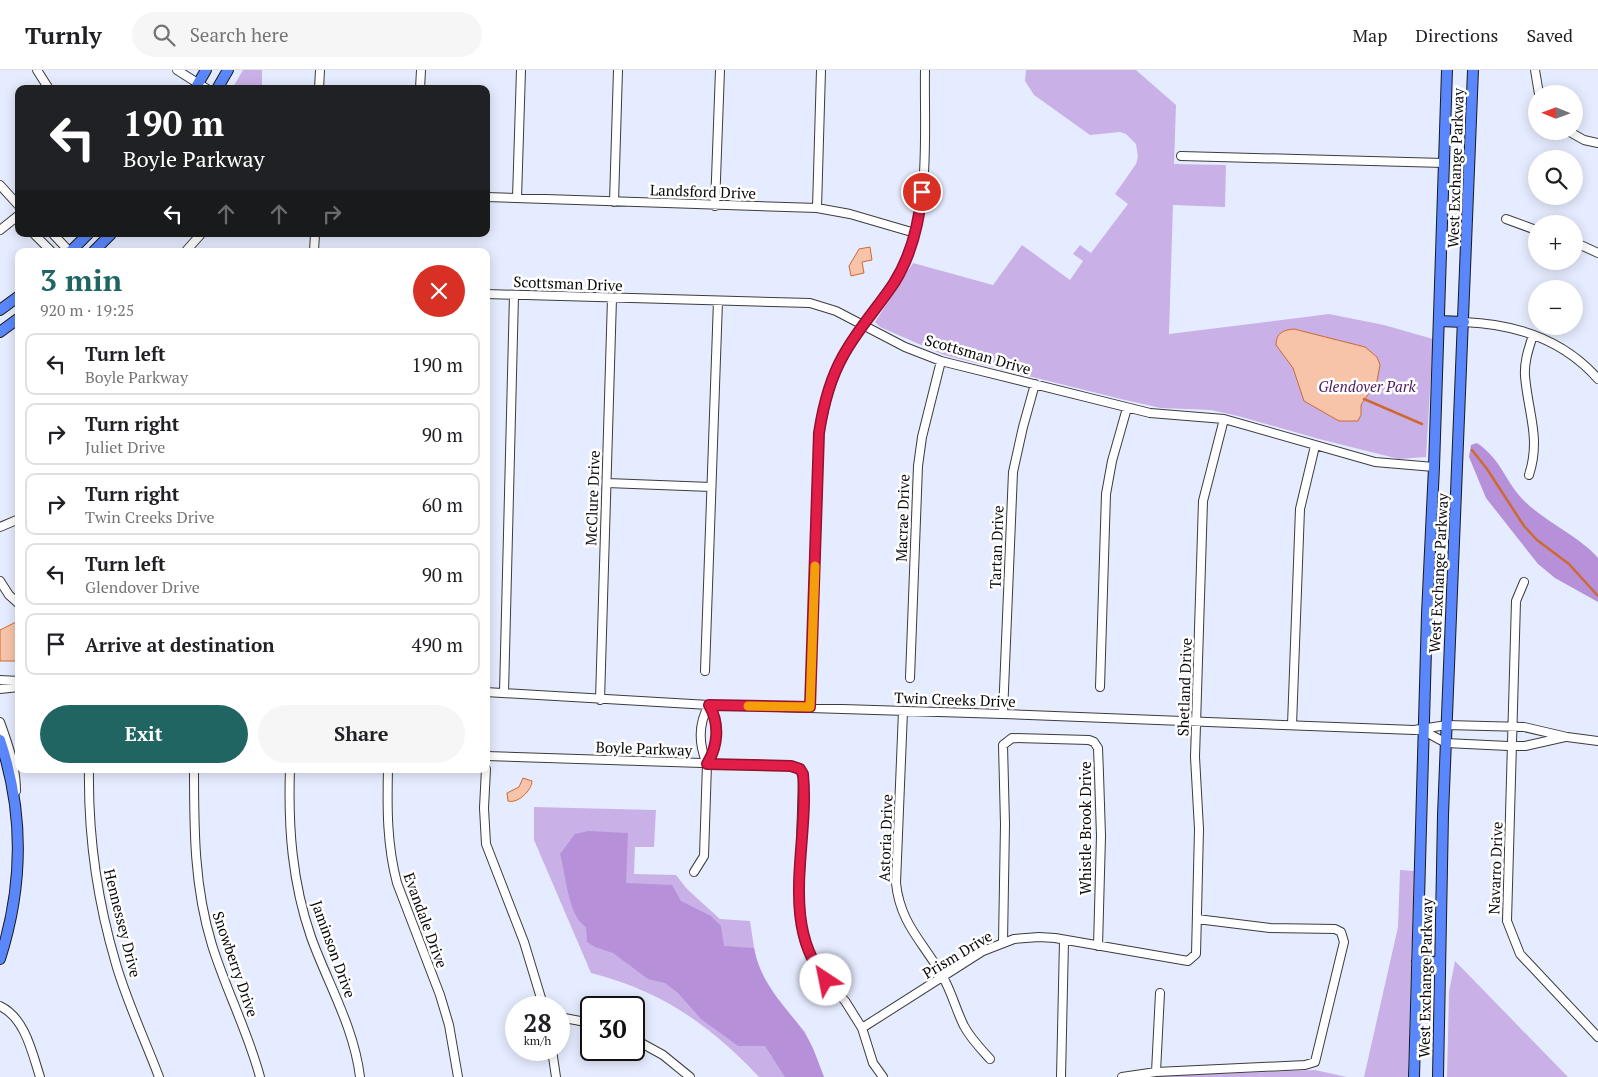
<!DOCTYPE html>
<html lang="en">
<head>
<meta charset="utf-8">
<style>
  body { margin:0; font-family:"PT Serif",serif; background:#f6f6f6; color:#202124; height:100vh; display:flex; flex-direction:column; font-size:19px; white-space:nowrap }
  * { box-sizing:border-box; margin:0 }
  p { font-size:16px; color:#757577 }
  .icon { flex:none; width:28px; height:28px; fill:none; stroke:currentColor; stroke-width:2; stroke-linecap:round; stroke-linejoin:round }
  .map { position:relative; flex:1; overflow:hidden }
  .sheet { position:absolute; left:15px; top:178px; width:475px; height:525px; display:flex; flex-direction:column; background:#fff; border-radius:10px; box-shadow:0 2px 12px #0003 }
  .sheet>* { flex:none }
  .guide { position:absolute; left:15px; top:15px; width:475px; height:152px; border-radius:10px; box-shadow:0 2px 12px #0003; background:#202124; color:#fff; overflow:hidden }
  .needle { width:32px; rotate:271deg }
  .tools { position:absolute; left:1528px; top:15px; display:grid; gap:10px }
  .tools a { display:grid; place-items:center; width:55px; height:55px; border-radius:50%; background:#fff; box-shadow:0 2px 12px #0003; font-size:25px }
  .speed { position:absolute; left:505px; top:926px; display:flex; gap:10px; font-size:25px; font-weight:700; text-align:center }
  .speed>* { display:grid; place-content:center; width:65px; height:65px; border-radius:50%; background:#fff; box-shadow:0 2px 12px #0003; line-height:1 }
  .speed small { font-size:12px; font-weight:400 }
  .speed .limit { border:2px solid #111; border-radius:8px; background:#fff; color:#111 }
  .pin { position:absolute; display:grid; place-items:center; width:42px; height:42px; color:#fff; margin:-21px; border:2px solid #fff; border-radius:50%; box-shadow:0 1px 5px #0007 }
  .me { position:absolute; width:55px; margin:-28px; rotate:326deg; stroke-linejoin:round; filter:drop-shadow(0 0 4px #0008) }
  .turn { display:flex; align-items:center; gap:18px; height:105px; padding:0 25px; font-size:22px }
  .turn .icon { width:65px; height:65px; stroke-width:2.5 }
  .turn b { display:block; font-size:35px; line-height:42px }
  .lanes { display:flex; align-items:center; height:48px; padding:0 25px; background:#0003; justify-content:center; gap:25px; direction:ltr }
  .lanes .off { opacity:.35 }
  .round { display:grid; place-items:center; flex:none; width:52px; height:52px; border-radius:26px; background:#f6f6f6 }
  .head { display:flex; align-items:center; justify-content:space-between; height:85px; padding:0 25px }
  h1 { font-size:30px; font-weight:800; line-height:38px; color:#206562 }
  .primary-button { display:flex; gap:10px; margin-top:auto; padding:10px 25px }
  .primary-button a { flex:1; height:58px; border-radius:30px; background:#206562; color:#fff; font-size:20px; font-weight:800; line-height:58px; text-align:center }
  .primary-button a+a { background:#f6f6f6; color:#202124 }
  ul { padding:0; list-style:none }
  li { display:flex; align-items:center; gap:15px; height:62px; margin:0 10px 8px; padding:0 15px; border:2px solid #e0e0e0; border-radius:10px }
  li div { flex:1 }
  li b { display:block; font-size:19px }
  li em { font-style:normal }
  header { display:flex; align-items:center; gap:30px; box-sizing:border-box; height:70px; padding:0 25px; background:#fff; border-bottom:1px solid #e0e0e0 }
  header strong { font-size:24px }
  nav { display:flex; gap:28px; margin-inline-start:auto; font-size:18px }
  .search { width:350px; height:45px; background:#f6f6f6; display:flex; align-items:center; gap:12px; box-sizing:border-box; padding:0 18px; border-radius:28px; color:#757577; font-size:19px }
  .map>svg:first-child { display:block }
</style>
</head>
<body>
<header>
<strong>Turnly</strong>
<div class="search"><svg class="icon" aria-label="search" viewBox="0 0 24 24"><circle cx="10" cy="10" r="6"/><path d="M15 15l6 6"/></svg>Search here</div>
<nav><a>Map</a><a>Directions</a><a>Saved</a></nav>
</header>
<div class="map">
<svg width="1598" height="1007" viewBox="0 0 1598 1007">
  <rect width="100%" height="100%" fill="#e6ecff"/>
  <path fill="#c9b1e8" d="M243,0h19v19h-30z
    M1026,0h110l40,35 -2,59 52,1 -1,42 -52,-2 -4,129 160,-20 55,11 49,14 -7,118 -27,2 -80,-20 -81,-23 -27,-6 -50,-2 -36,-8 -181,-45 -64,-28 -5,-5 38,-59 80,22 29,-40 48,35 13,-19 -10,-7 7,-9 11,8 37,-49 -13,-10 21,-30 2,-7 -2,-13 -10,-10 -6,-2 -30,3 -56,-40 -9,-14z
    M534,737l122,3 -2,37h-19l-1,27 42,1 11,14 33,30 30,2 7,46 16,27 32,38 19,45h-65c-49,-52 -97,-86 -168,-104l-57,-133z
    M1400,800l14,1 -6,206h-44l34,-150z
    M1455,891l113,116h-121l2,-85z
    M1315,1000l32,7h-192l3,-1z"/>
  <path fill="#b690d9" d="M1477,373c22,15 26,32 41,51 20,25 61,41 80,64v44l-43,-24 -17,-14 -52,-66 -17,-41 2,-12z
    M588,761l40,2 -2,50 46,2 9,16 30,15 10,10 3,20 30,2c7,36 29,55 49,83 10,13 15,31 21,46h-39l-20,-31h-27l-37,-27 -23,-26 -13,-10 -17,-4 -35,-26 -18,-6 -8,-5 -1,-15c-18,-11 -20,-52 -26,-73l15,-20z"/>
  <path fill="#f7c4aa" stroke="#ce6a31" d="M870,177l2,13 -10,2 2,11 -13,3 -2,-10 10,-17z
    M1294,259l71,18 12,10 3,8 -3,16 -16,24v10l-3,6h-19l-35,-20 -11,-33 -17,-23c0,-12 7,-15 18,-16z
    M16,552l3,3v36h-19v-31z
    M523,708l9,3c0,9 -14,23 -24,20l-1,-8 12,-6z"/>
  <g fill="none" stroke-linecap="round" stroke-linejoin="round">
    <path stroke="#ce6a31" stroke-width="2.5" d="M1364,329l58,25
      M1472,380l15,19 37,57 13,14 32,24 29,32"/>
    <g stroke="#3c3c3c" stroke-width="10">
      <path id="minor" d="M37,0l12,19
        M177,0l30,19
        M1535,0l4,24
        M319,19l1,-19
        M420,19l1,-19
        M1568,61l16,9 14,3
        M1181,86l263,7
        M0,115l19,21
        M486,127l331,11 33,6 65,19
        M517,128l4,-128
        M614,132l4,-132
        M715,136l5,-136
        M817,138l4,-138
        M1506,149l30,11
        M0,160l19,-15
        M34,164l17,17
        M53,164l16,17
        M1574,172l24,11
        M186,181l15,-17
        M314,181l1,-17
        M486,224l324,9 26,8 69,36 36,14 209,52 74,6 151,43 59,5
        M1464,252c51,2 100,18 134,57
        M1529,405c12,-37 -1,-62 -4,-99 -1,-15 4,-28 8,-41
        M607,413l104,4
        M0,457l19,-8
        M0,511l9,14 10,9
        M1524,512l-8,19 -9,320 13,33 78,83
        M705,601l13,-370
        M910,608l8,-212 4,-29 19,-76
        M0,610l19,1
        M1100,617l6,-193 6,-33 15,-53
        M0,619l19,-2
        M486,622l223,13 294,9 411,16 33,-5 77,2 43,10 31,4
        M504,623l10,-398
        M600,630l12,-402
        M810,637l9,-274c5,-26 11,-53 24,-76 17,-34 47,-61 62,-96 26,-59 19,-128 20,-191
        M903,641l-7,172c4,41 28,60 47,94 9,16 13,33 21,49 7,13 17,23 26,33
        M1003,644l10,-242 10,-45 12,-43
        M0,652c8,22 16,45 16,69
        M1292,655l8,-216 15,-63
        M1424,661l22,12 62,3h17l40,-9
        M486,686l305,10 9,3 3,9 -4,130 5,31 14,32 27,30 17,27 11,35 10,14
        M707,694c11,-18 13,-40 2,-59
        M89,699c-1,65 8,131 27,195 11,38 29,76 43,113
        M194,699c0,60 0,118 18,176 14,45 36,87 48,132
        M290,699c-2,58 2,113 21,168 17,47 43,90 49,140
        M388,699c-1,40 -1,76 9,114l43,112 9,30 9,52
        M486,699l-2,39 2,36 38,98 20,66
        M694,802l10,-16 3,-92c-8,-19 -9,-40 2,-59
        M1003,872l2,-118 -2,-79 9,-7 77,2 5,2 4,6 1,26 2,62 -3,110
        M0,936c25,12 32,46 40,71
        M559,947l32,6
        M862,958l121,-77 31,-12 25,-2 16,1 133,23 8,-7 3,-125 -4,-72 8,-256 21,-82
        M634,969l29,16 27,22
        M552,980l4,27
        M1156,1002l4,-79
        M1061,1007l3,-136
        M1122,1007l34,-5 149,-7 10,-3 29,-120 -3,-10 -6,-3 -65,-1 -73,-9"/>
    </g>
    <g stroke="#1a1a1a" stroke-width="12">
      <path id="major" d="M195,19l11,-19
        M217,19l11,-19
        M71,181l17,-17
        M94,181l17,-17
        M0,240l19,-14
        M1439,251l25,1
        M0,262l19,-14
        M0,670c24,72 23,147 0,219
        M1417,891l23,1
        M1414,1007l13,-463 7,-147 13,-397
        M1438,1007l5,-262 30,-745"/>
    </g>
    <use href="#minor" stroke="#fff" stroke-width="8"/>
    <use href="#major" stroke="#5a87fb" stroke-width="10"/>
  </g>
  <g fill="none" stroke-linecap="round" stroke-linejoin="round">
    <g stroke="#92132f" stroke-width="12">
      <path id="route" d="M826,910c-48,-58 -16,-138 -23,-206l-3,-5 -9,-3 -84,-2c11,-18 13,-40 2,-59l101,2 9,-274c4,-26 11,-54 24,-77 14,-26 35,-49 51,-73 17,-27 25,-60 28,-91"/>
    </g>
    <use href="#route" stroke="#e11d48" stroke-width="9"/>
    <path stroke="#f59e0b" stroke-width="9" d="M748,636l62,1 5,-141"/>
  </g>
  <g text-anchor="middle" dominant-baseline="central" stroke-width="5" stroke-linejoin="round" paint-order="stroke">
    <g font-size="15" fill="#090909" stroke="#fff">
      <text transform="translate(1455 98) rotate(-88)">West Exchange Parkway</text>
      <text transform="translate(703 121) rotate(2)">Landsford Drive</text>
      <text transform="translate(568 213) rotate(2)">Scottsman Drive</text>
      <text transform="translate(978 284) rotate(16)">Scottsman Drive</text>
      <text transform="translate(592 428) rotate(-88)">McClure Drive</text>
      <text transform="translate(902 448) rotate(-88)">Macrae Drive</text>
      <text transform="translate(996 477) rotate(-88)">Tartan Drive</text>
      <text transform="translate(1438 503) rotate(-87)">West Exchange Parkway</text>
      <text transform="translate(1184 617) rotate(-88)">Shetland Drive</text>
      <text transform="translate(955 629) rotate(2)">Twin Creeks Drive</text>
      <text transform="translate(644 678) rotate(2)">Boyle Parkway</text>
      <text transform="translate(1085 758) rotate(-90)">Whistle Brook Drive</text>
      <text transform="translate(885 768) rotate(-88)">Astoria Drive</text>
      <text transform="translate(1495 798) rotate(-88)">Navarro Drive</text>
      <text transform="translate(426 850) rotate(70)">Evandale Drive</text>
      <text transform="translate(123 853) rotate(76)">Hennessey Drive</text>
      <text transform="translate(334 879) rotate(70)">Jaminson Drive</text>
      <text transform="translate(957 884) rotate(-31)">Prism Drive</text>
      <text transform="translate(236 894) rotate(71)">Snowberry Drive</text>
      <text transform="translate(1425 908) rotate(-89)">West Exchange Parkway</text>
    </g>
    <g font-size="15" font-style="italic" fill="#4f1b60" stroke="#fff">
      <text x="1367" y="316">Glendover Park</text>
    </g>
  </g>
</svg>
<div class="tools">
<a><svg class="needle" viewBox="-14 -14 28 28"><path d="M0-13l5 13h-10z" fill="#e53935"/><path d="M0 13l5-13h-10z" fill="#757577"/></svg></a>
<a><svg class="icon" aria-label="search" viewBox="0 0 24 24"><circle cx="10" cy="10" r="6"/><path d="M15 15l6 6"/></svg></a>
<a>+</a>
<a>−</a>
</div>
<div class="speed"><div>28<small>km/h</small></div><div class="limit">30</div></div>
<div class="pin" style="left:922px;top:122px;background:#d93025"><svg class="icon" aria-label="arrive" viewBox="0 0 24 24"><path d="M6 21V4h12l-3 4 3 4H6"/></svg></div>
<svg class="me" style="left:826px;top:910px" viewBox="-20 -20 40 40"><circle r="19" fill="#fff"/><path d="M0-13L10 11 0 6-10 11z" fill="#e11d48"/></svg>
<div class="guide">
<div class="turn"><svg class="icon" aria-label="left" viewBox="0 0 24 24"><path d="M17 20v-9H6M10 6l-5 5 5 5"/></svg><div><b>190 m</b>Boyle Parkway</div></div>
<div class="lanes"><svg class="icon" aria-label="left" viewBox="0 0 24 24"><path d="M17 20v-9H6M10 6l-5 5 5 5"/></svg><svg class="icon off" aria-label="ahead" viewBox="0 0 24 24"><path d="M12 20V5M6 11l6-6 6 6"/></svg><svg class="icon off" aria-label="ahead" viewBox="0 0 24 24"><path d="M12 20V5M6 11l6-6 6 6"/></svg><svg class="icon off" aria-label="right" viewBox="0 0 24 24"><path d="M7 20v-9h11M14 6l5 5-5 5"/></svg></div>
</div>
<section class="sheet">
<div class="head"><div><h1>3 min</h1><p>920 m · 19:25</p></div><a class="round" style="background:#d93025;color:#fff"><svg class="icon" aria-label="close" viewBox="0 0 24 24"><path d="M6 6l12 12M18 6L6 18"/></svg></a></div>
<ul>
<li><svg class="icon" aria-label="left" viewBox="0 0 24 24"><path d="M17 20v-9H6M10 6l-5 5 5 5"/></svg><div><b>Turn left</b><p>Boyle Parkway</p></div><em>190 m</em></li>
<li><svg class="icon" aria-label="right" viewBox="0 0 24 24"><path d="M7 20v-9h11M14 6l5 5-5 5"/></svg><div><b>Turn right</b><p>Juliet Drive</p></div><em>90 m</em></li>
<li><svg class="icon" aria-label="right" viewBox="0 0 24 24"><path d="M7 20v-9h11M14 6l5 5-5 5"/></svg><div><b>Turn right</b><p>Twin Creeks Drive</p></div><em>60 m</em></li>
<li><svg class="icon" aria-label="left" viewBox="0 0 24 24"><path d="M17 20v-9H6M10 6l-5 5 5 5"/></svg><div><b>Turn left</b><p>Glendover Drive</p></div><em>90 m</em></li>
<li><svg class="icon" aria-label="arrive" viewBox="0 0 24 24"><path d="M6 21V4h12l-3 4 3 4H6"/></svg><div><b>Arrive at destination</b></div><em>490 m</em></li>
</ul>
<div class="primary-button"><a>Exit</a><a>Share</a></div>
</section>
</div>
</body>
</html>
